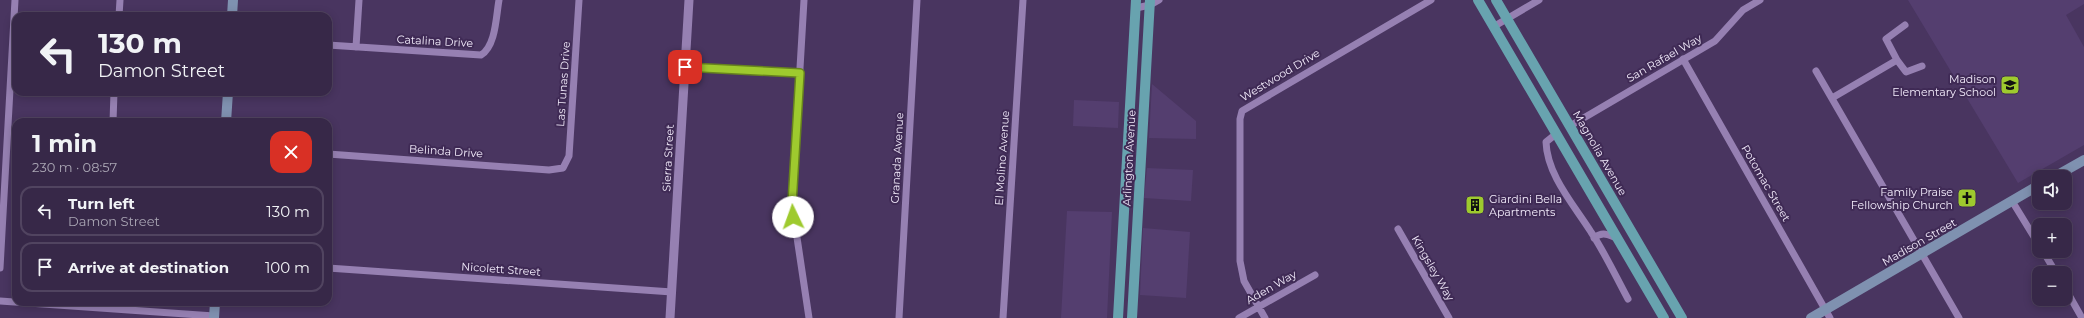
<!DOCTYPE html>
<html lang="en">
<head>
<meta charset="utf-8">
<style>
  body { margin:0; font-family:Montserrat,sans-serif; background:#3e304f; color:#f1f3f6; height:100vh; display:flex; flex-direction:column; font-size:15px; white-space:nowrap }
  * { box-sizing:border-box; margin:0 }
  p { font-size:13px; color:#aaa6b4 }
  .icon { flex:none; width:22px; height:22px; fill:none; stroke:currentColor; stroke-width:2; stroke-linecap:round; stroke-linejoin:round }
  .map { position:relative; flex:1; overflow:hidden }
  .drawer { position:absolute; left:12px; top:118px; width:320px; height:188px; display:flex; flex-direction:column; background:#372848; border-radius:12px; box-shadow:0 2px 10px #0003,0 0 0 1px #514460 }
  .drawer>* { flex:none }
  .guide { position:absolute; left:12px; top:12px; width:320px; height:84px; border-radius:12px; box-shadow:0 2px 10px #0003,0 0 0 1px #514460; background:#372848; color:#f1f3f6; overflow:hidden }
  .fabs { position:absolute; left:2032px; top:170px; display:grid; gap:8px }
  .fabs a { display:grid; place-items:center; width:40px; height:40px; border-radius:8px; background:#372848; box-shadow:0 2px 10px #0003,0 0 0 1px #514460; font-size:20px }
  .pin { position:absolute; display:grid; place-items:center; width:34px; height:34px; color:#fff; margin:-17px; border-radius:8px; box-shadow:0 2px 6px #0006 }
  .me { position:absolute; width:44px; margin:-22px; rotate:357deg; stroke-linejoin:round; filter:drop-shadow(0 0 3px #0008) }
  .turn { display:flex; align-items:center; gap:14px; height:84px; padding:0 20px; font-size:18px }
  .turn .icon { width:52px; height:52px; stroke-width:2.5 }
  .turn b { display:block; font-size:28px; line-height:34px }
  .round { display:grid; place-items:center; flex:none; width:42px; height:42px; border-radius:12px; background:#3e304f }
  .summary { display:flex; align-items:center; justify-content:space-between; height:68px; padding:0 20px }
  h1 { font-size:24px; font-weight:700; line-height:30px }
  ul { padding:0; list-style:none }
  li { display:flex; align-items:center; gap:12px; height:50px; margin:0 8px 6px; padding:0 12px; border:2px solid #514460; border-radius:12px }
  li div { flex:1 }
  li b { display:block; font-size:15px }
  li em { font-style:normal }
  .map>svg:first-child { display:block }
</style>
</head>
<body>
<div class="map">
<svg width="2084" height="318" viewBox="0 0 2084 318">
  <rect width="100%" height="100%" fill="#493560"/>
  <path fill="#543e6f" d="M1908,0h176v4l-18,11 18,32v98l-66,38z
    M1152,84l44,37v18l-47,-1z
    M1074,100l45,2 -1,26 -45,-2z
    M1147,168l46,2 -2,31 -47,-3z
    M1067,211l45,1 -5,106h-46z
    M1143,228l47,4 -4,66 -46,-3z"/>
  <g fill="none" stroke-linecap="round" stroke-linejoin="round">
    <path stroke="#9680b2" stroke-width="7" d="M804,0l-12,204 17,114
      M1136,8l14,-3 9,-5
      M119,16l1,-16
      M1493,27l46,-27
      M328,45l153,10c15,-9 15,-39 18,-55
      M356,47l3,-47
      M1683,59l147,259
      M1897,60l-11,-21 19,-14
      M685,67l115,6
      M1816,71l143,247
      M1832,98l65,-38 9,12 16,-6
      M113,122l1,-30
      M1570,126l145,-85 28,-31 17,-10
      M1556,134l-10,8c1,33 28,63 45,90 14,21 25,45 37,67
      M328,154l221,16 14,-2 6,-12 10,-156
      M2012,201l27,44
      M1398,229l51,89
      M1594,238c9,-7 14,-3 23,0
      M2043,251l13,22
      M0,268l15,-268
      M328,268l344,24
      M2065,288l17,30
      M0,301l214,15
      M899,318l18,-318
      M1003,318l20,-318
      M1239,318l76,-43
      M1265,318l-21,-37 -4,-20v-142l2,-8 189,-111"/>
    <path stroke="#9680b2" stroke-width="9" d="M670,318l19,-318"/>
    <path stroke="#7f91b0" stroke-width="10" d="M232,16l1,-16
      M226,122l2,-30
      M2054,177l30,-17
      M214,318l1,-16
      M1811,318l228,-133"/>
    <path stroke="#68a3af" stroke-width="10" d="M1478,0l186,318
      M1496,0l186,318
      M1118,318l18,-318
      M1132,318l18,-318"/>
  </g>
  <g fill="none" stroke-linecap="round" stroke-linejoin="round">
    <g stroke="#67831e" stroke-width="10">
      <path id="route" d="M685,67l115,6 -8,131 1,13"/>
    </g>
    <use href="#route" stroke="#9eca2e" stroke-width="7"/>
  </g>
  <defs>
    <g id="school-square" transform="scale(1)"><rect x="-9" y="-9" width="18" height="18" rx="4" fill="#9eca2e" stroke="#3f2a55"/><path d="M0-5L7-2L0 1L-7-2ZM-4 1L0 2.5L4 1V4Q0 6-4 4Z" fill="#111"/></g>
    <g id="church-square" transform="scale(1)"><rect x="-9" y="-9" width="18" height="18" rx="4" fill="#9eca2e" stroke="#3f2a55"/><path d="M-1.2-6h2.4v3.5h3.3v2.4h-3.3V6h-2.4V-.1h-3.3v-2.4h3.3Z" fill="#111"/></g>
    <g id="building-square" transform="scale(1)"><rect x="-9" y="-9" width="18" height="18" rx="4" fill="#9eca2e" stroke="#3f2a55"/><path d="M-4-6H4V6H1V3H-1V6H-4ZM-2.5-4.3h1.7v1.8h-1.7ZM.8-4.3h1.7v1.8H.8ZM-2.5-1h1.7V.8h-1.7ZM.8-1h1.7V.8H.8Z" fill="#111"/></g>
  </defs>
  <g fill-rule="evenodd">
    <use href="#school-square" x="2010" y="85"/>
    <use href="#church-square" x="1967" y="198"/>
    <use href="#building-square" x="1475" y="205"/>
  </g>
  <g text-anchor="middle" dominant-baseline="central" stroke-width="4" stroke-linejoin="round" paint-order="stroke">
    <g font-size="11" fill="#f3ecfc" stroke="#3f2a55">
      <text transform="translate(435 41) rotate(3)">Catalina Drive</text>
      <text transform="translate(1664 58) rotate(-30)">San Rafael Way</text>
      <text transform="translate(1280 75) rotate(-31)">Westwood Drive</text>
      <text transform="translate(563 84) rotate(-86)">Las Tunas Drive</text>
      <text transform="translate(446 151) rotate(4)">Belinda Drive</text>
      <text transform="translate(1600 153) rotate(60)">Magnolia Avenue</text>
      <text transform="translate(668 158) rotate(-87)">Sierra Street</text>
      <text transform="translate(897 158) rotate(-87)">Granada Avenue</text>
      <text transform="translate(1002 158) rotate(-86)">El Molino Avenue</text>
      <text transform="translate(1129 158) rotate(-87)">Arlington Avenue</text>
      <text transform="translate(1766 183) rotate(60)">Potomac Street</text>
      <text transform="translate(1919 242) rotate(-30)">Madison Street</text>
      <text transform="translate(1433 268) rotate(60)">Kingsley Way</text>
      <text transform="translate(501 269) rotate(4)">Nicolett Street</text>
      <text transform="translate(1271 287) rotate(-30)">Aden Way</text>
    </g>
    <g font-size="11" fill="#f3ecfc" stroke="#3f2a55" text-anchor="end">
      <text x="1996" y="79">Madison<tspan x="1996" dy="13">Elementary School</tspan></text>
      <text x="1953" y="192">Family Praise<tspan x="1953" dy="13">Fellowship Church</tspan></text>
      <text x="1489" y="199" text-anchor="start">Giardini Bella<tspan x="1489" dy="13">Apartments</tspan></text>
    </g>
  </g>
</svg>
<div class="fabs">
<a><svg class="icon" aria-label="sound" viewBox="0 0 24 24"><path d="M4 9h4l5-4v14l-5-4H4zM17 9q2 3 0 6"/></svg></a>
<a>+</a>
<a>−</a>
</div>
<div class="pin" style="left:685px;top:67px;background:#d93025"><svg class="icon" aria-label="arrive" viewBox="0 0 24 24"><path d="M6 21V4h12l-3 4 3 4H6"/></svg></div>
<svg class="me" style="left:793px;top:217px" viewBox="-20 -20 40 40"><circle r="19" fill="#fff"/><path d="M0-13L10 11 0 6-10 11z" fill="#9eca2e"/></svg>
<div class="guide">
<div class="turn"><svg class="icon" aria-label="left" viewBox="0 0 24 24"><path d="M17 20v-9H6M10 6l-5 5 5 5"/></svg><div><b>130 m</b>Damon Street</div></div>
</div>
<section class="drawer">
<div class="summary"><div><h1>1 min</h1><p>230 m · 08:57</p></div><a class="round" style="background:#d93025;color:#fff"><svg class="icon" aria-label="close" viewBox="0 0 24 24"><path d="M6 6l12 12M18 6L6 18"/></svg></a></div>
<ul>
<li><svg class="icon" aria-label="left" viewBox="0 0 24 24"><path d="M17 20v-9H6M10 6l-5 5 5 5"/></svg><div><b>Turn left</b><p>Damon Street</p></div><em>130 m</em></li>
<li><svg class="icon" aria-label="arrive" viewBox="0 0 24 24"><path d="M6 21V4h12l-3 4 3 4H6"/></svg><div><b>Arrive at destination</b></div><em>100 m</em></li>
</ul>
</section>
</div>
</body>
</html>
